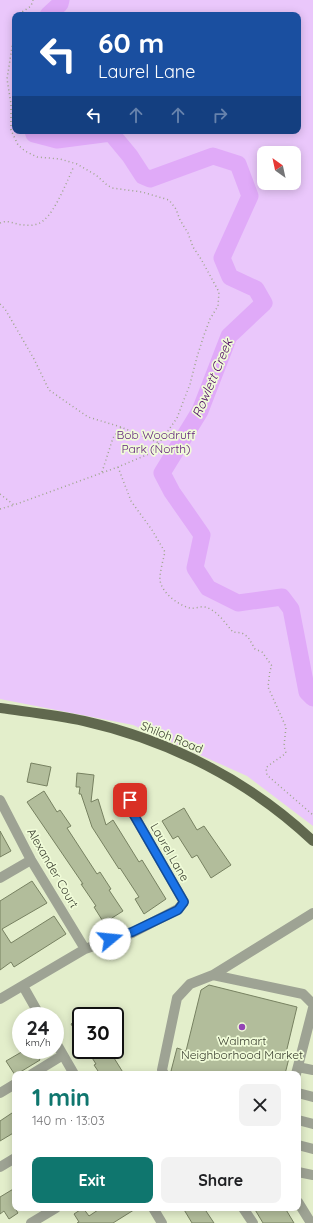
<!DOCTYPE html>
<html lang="en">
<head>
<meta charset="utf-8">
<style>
  body { margin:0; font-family:Quicksand,sans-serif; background:#f2f2f2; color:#202124; height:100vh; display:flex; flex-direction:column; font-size:15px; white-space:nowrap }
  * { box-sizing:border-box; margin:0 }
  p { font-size:13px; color:#757577 }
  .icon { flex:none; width:22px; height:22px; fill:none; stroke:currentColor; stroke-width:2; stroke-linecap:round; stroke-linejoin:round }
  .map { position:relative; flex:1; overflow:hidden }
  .sheet { position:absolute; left:12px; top:1071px; width:289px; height:140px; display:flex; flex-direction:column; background:#fff; border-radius:8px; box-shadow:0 2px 10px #0003 }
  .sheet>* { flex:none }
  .banner { position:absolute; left:12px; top:12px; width:289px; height:122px; border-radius:8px; box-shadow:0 2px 10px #0003; background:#1a4fa0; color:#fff; overflow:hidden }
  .needle { width:26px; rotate:327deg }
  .buttons { position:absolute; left:257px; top:146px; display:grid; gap:8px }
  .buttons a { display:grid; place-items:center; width:44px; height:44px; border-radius:8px; background:#fff; box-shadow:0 2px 10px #0003; font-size:20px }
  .speed { position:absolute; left:12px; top:1007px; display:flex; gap:8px; font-size:20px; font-weight:700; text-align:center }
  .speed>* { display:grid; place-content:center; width:52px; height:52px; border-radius:50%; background:#fff; box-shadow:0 2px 10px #0003; line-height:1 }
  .speed small { font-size:10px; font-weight:400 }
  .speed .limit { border:2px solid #111; border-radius:6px; background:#fff; color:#111 }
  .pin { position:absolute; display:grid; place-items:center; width:34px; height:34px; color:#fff; margin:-17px; border-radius:8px; box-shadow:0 2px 6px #0006 }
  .me { position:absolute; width:44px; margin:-22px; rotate:73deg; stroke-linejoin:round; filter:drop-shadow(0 0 3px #0008) }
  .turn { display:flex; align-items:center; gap:14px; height:84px; padding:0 20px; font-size:18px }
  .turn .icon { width:52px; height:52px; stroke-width:2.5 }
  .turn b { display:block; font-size:28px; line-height:34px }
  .lanes { display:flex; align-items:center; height:38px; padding:0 20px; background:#0003; justify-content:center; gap:20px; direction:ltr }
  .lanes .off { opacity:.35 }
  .round { display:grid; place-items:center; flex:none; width:42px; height:42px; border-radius:8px; background:#f2f2f2 }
  .headline { display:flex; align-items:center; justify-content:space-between; height:68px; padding:0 20px }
  h1 { font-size:24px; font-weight:700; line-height:30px; color:#0f766e }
  .primary-button { display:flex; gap:8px; margin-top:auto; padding:8px 20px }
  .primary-button a { flex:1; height:46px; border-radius:8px; background:#0f766e; color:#fff; font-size:16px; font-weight:700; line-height:46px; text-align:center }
  .primary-button a+a { background:#f2f2f2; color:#202124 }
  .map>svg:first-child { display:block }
</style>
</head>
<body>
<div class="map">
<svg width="313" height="1223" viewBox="0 0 313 1223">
  <rect width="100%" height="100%" fill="#e3eecb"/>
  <path fill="#eac7fb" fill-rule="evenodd" d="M0,0h313v826l-66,-50 -114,-51 -133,-26zM15,15h283v116h-283zM264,153h30v30h-30z"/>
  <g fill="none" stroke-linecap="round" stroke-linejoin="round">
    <path stroke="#e0aaf8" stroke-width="17" d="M48,15l12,-11 1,-4
      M33,131l1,3 23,6 54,-7 19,23 13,20 7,3 63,-23 25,8 12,32 -28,62 8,19 26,12 8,14 -35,33 -29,75 -38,62 10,19 30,43 -7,33 13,20 30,15 44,-6 9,12 16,83 6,6"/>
  </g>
  <path fill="#b2bd9b" stroke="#778161" d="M31,763l20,4 -4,19 -20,-4z
    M77,773l17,2 -3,27 7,-3 8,26 7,-5 26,42 3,-2 24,39 -22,15 -9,-15 4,-2 -19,-29 -1,1 -27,-42 -11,-33h-2l1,-7h-4z
    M44,791l13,21 3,-2 11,16 -4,2 30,46 3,-2 11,17 -2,1 14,21 -19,12 -10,-16 2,-1 -15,-22h2l-56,-82z
    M184,808l13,22 7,-4 27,39 -20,13 -14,-23 -5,3 -14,-22 -5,3 -11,-18z
    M0,831l11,20 -11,6z
    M32,881l15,22 -45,26 9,14 43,-27 12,18 -52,33 -3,-5 -11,8v-69z
    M209,985l88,22 -11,46 4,1 -5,20h-108v-1l-6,-2 6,-23 9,3 15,-61z
    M81,1017v23l-10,-16z
    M25,1050h9l6,10 -23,14h-2v1l-9,-14z
    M87,1050h22l15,24h-24l-6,-9 2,-1z
    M15,1111v21l-15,9v-20z
    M15,1188v20l3,5 -9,6 -5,-8 -4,3v-17z
    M83,1208l6,8 12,-8h36l-24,15h-36l2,-1 -5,-8z
    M183,1208h21l10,15h-22z
    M254,1208h31l9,15h-31z"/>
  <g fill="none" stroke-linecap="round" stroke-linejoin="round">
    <path stroke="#9ea68c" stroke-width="1.5" stroke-dasharray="1 3" stroke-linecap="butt" d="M20,15l2,-3 9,-6 2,-6
      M0,223c8,-4 16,2 24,2 7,1 15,0 20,-5 11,-8 24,-41 30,-54
      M0,304l5,5 29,50 15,31 39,27 33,10 38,16
      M118,467l13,34 21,29 13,22c-2,8 -4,16 -5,24 -2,14 17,29 30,32 5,1 10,-2 15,-1 12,3 20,16 28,25l9,1 6,4 7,12 7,3 10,14 -2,4 -2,17 18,40 -2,19 2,7c-7,6 -14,9 -20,15l1,7 46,40
      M102,472l11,-34 8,-11
      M0,494l14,11 104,-38 33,-14 12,-15 14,-20 13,-34 7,-27 7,-22 6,-16 8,-13 1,-14 -18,-33 -8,-12 -5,-14 -8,-13 -4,-11 -7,-9 -27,-8 -30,-4 -5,-3 -11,-10 -19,-11 -17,-5 -23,-2 -12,-6 -7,-6 -7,-15v-26l-4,-25 8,-51
      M0,509l14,-4"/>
    <path stroke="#9ea394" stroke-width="10" d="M0,800l31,60 54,89
      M0,878l31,-18
      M213,975l100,-62
      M23,986l17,30
      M0,999l85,-50 47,-16 46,-24 6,-7 -53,-92 -2,-5 1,-5
      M55,1041l19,33
      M298,1067l15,3
      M32,1074l31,-19
      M164,1074l-2,-4 15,-72 13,-14 23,-9 90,19 10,10
      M296,1074l17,-66
      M0,1093l15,-9
      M298,1093l15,4
      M298,1120l15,4
      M298,1145l15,4
      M0,1167l15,-9
      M298,1172l15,3
      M298,1202l13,21
      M153,1208l9,15
      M243,1208l10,15
      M31,1223l25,-15"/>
    <path stroke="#60684e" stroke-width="10" d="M0,708c28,4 57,7 84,13 85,19 166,60 229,120"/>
  </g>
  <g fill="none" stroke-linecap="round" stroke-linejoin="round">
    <g stroke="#114b97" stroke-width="10">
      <path id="route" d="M110,939l22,-7 46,-22 6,-8 -53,-92 -3,-5 2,-5"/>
    </g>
    <use href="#route" stroke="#1a73e8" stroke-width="7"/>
  </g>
  <circle fill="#9445b5" stroke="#f0fcd8" stroke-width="1.5" cx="242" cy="1027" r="4"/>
  <g text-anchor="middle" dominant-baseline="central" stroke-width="3.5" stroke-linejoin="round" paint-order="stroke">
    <g font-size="12" fill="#62217c" stroke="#f0fcd8">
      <text x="156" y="434">Bob Woodruff<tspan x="156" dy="14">Park (North)</tspan></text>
    </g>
    <g font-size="12" fill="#373b2d" stroke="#f0fcd8">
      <text transform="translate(172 737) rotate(22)">Shiloh Road</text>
      <text transform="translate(170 852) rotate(60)">Laurel Lane</text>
      <text transform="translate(53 868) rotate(60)">Alexander Court</text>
    </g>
    <g font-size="12" fill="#373b2d" stroke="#f0fcd8">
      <text x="242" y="1040">Walmart<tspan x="242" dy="14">Neighborhood Market</tspan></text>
    </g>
    <g font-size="13" font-style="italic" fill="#4a0062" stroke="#f0fcd8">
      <text transform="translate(212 378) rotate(-67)">Rowlett Creek</text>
    </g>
  </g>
</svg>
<div class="buttons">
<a><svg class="needle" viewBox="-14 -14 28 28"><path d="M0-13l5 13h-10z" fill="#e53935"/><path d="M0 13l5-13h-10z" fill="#757577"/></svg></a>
</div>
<div class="speed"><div>24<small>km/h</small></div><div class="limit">30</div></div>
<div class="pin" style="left:130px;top:800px;background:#d93025"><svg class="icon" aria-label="arrive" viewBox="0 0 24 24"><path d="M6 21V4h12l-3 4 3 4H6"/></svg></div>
<svg class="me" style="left:110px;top:939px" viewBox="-20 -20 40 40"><circle r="19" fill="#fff"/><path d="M0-13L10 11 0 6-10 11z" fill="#1a73e8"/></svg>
<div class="banner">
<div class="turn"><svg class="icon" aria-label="left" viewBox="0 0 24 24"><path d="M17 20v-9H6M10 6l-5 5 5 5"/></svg><div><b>60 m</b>Laurel Lane</div></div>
<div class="lanes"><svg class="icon" aria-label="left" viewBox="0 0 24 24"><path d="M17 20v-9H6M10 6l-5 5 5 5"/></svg><svg class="icon off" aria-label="ahead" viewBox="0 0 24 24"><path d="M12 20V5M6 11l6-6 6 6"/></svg><svg class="icon off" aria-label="ahead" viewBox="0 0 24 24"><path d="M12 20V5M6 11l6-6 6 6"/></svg><svg class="icon off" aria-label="right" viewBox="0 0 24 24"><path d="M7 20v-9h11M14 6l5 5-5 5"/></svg></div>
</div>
<section class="sheet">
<div class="headline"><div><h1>1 min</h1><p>140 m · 13:03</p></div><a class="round"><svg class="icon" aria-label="close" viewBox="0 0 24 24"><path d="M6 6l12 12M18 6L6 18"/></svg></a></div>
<div class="primary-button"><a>Exit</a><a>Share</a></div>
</section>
</div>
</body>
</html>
